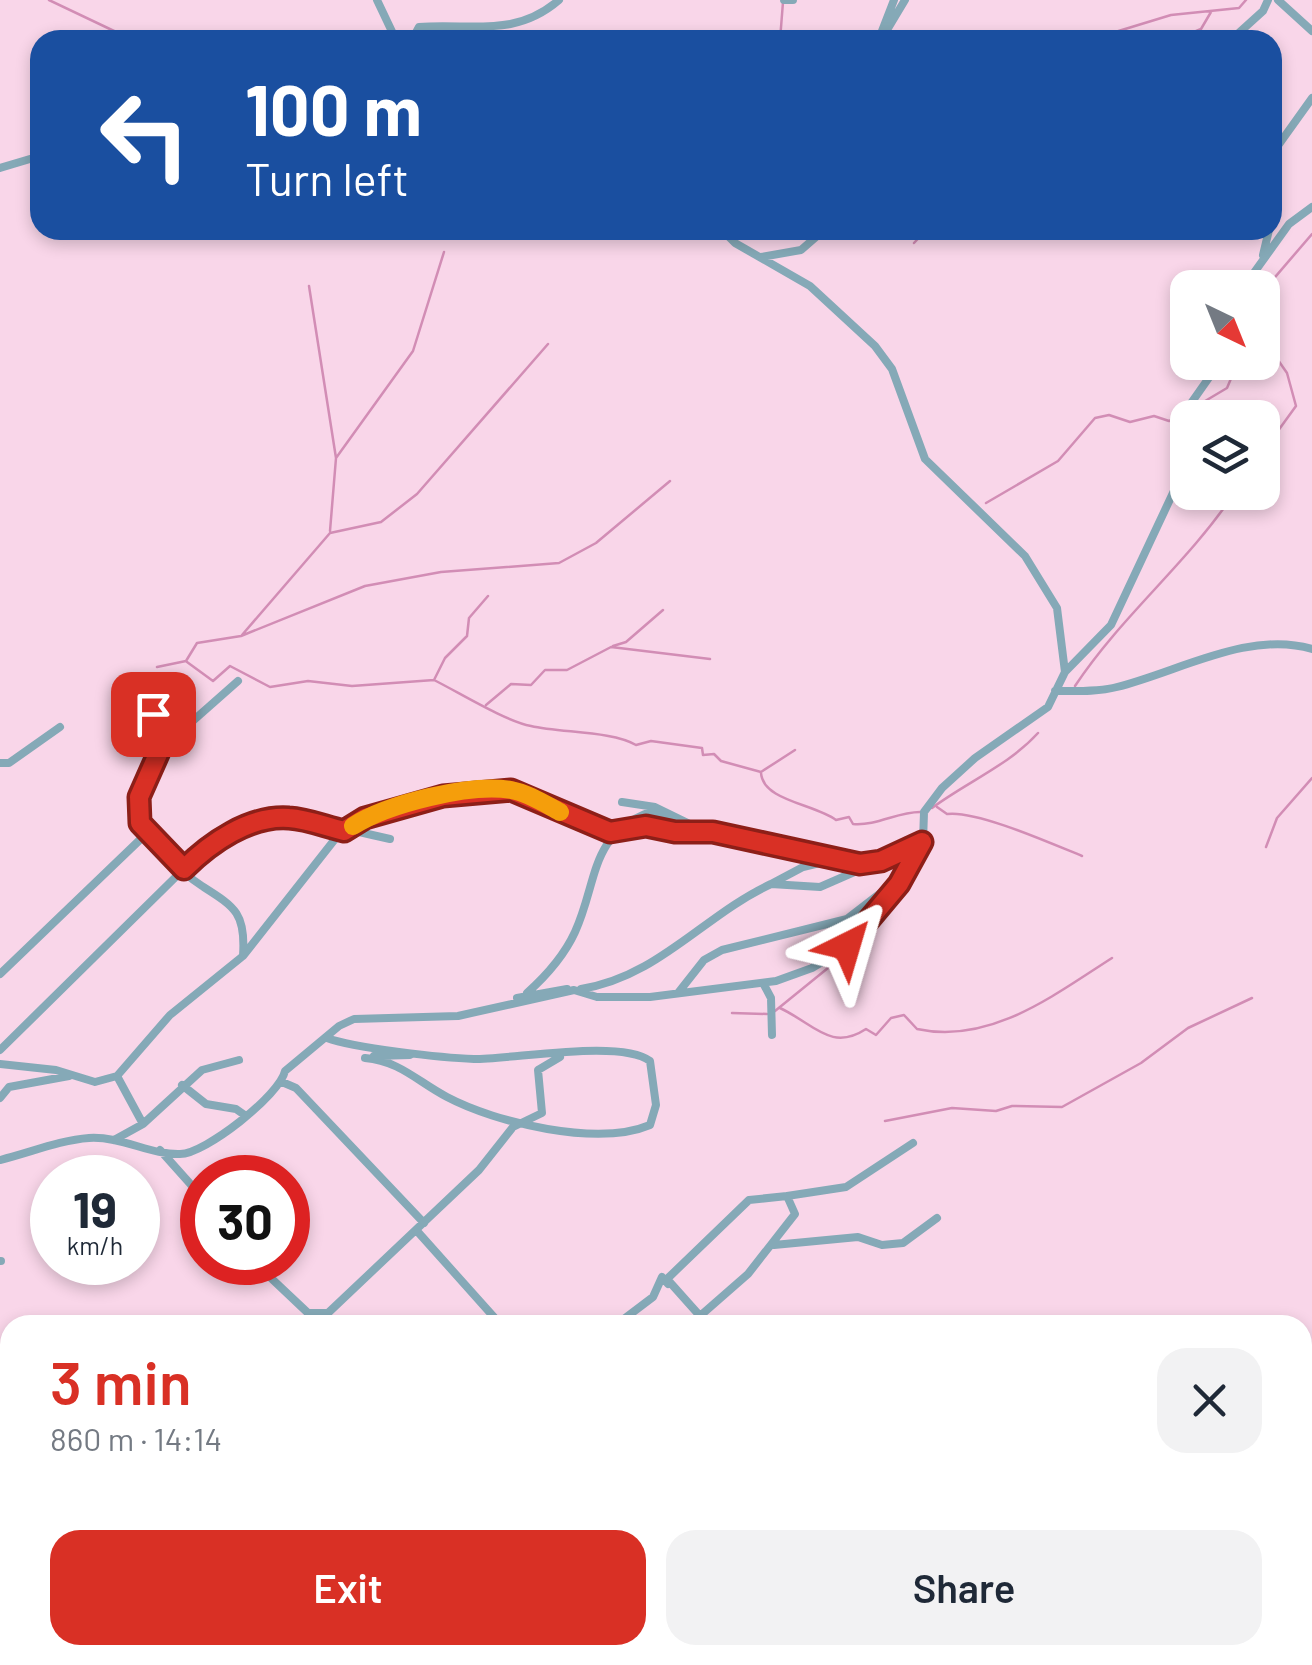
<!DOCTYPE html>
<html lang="en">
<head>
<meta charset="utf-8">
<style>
  body { margin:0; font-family:Barlow,sans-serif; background:#f2f2f3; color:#1f2937; height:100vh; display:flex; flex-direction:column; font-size:38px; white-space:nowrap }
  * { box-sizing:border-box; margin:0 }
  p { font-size:32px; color:#747a83 }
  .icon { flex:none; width:55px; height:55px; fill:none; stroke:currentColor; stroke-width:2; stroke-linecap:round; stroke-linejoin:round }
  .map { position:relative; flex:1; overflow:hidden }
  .side { position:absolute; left:0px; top:1315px; width:1312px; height:350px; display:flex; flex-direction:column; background:#fff; border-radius:30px 30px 0 0; box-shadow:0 5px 15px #0003 }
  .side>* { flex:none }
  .banner { position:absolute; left:30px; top:30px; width:1252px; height:210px; border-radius:30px; box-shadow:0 5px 15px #0003; background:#1a4fa0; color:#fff; overflow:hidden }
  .needle { width:65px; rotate:137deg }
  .controls { position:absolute; left:1170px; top:270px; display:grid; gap:20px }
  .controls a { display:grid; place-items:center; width:110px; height:110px; border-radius:20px; background:#fff; box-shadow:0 5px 15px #0003; font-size:50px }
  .speed { position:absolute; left:30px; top:1155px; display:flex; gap:20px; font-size:50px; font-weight:700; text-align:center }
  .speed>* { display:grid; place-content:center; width:130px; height:130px; border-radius:50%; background:#fff; box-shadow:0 5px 15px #0003; line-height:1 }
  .speed small { font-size:25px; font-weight:400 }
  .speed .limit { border:15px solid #d22; background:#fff; color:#111 }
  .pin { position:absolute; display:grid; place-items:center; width:85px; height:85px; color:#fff; margin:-42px; border-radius:20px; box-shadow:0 5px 15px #0006 }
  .me { position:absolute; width:110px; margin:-55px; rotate:40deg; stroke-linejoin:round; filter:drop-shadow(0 0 8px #0008) }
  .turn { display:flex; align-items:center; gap:35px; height:210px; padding:0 50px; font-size:45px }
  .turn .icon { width:130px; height:130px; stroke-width:2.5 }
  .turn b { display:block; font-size:70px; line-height:85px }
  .round { display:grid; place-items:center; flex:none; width:105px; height:105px; border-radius:30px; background:#f2f2f3 }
  .overview { display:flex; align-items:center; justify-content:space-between; height:170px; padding:0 50px }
  h1 { font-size:60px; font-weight:600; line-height:75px; color:#d93025 }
  .primary-button { display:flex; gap:20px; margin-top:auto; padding:20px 50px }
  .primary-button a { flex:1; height:115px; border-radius:30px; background:#d93025; color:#fff; font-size:40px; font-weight:600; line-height:115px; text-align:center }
  .primary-button a+a { background:#f2f2f3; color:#1f2937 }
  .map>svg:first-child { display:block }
</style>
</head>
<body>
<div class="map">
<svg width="1312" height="1665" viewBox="0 0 1312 1665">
  <rect width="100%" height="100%" fill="#f9d6e9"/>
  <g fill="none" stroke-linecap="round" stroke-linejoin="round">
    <path stroke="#d28db5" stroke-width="2.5" d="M49,0l84,40
      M780,40l3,-38
      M1089,40l82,-25 68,-7 7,-8
      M1175,40l26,-11 10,-17
      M914,243l12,-13
      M309,286l27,172
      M1262,308l2,-18 48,-56
      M1262,337l25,36 9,33 -34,47
      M1190,410l37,-22 11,-26
      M986,503l72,-42 37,-43 14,-3 21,7 24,-6 15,5 10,-4
      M330,531l6,-73 77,-107 31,-99
      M242,635l88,-102 51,-11 36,-28 131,-150
      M613,646l13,-4 37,-32
      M187,662l26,19 17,-15 40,21 38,-6 44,5 82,-6 11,-22 22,-22 2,-18 19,-22
      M157,667l29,-6 11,-18 44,-7 124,-50 76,-14 118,-9 37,-20 74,-62
      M434,680c26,13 71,41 97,46 30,7 81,5 105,19l15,-4 51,7 1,7 11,-1 7,7 40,11 34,-22
      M1075,686c47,-71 113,-123 160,-194
      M486,705l25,-21 20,1 14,-15h22l44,-23 99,12
      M761,773c2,28 54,31 75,47l13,-3 4,7c24,2 44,-12 67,-12
      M937,807l10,7c29,-4 103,29 135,42
      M932,808c35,-26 77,-43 106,-75
      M1266,847l11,-29 35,-40
      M780,1008c34,16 51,44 86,21l10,6 15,-17 13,-3 13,14c73,16 137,-34 195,-71
      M775,1011l85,-69 26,-30
      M732,1013l35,1
      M885,1121l67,-13 44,3 16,-5 50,1 79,-44 47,-35 64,-30
      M1302,1444l10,-2"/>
    <path stroke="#85a9b7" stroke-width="8" d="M377,0l19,40
      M784,0h9
      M1278,0l34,31
      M882,31l12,-31
      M412,40l7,-13c53,-4 96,11 140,-27
      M881,40l24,-40
      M1231,40l32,-29 5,-11
      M1272,154l40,-56
      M0,168l40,-12
      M722,230l13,13 75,43 65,60 17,23 33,90 100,97 32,52 8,64 -17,35 -73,51 -33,30 -18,24 -1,30 -103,45 -49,-3 32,-17 33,-8
      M1263,255l6,-25
      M761,257l40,-7 23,-20
      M1243,288l46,-64 23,-17
      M1188,426l-6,-10 38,-54
      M1065,672l46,-47 77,-164
      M1055,691c20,0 43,1 62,-4 61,-15 132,-57 195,-38
      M161,749l77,-68
      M0,763h9l51,-36
      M622,802l33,5 41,20
      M709,831l105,24 57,7
      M243,956l96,-122 26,-16 30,-10 73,-18h43l99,42 37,-6 28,6h38
      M0,974l147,-141
      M763,983l8,15 1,37
      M581,989c77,-12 123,-74 190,-105
      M527,993c19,-17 37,-37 48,-61 23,-50 14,-97 75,-120l49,17
      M678,993l26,-33 18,-10 125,-31 53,-41
      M517,998l50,-9
      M327,1038c26,10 117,20 147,21 42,0 147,-20 176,2l6,44 -6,20c-52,22 -154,-2 -203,-28 -29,-15 -47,-36 -82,-39
      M0,1050l198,-195c71,-53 113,-33 192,-16
      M374,1056l36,-1
      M0,1064l56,6 39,12 22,-6 26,48
      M117,1076l53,-61 73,-59c3,-43 -8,-49 -41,-70 -20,-13 -51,-42 -63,-63v-26l22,-52 -8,-37
      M282,1082l14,6 128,135
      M182,1085l24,19 30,5 10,7
      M0,1098l9,-11 60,-11
      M114,1140l29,-16 59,-54 37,-10
      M160,1150l42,47
      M0,1160c29,-7 60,-20 89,-22 32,-2 62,17 91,16 25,0 100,-59 105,-83l54,-45 15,-7 104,-3 116,-26 23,7h53l126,-16 36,-13 35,-21 52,-63 24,-42
      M417,1231l84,94
      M774,1245l84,-8 24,8 21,-2 34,-25
      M0,1261h1
      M254,1262l54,51h20l151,-143 34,-43 29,-14 -4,-43 22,-13
      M700,1316l-33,-37 82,-79 38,-4
      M616,1325l37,-28 9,-20 6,7
      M707,1325l-7,-9 48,-42 47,-60 -8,-18 59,-9 67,-44
      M1302,1489l10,-3
      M1302,1568l8,-7 -3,-21
      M359,1665l6,-10
      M546,1665l50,-10
      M607,1665l1,-10
      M1097,1665l3,-10
      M1268,1665l33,-10"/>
  </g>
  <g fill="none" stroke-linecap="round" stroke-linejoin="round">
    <g stroke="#8d1f18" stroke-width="25">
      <path id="route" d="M153,714l9,31 -23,52 1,26 44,46c26,-26 66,-54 105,-51 19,1 37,9 55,13l21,-13 78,-22 68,-6 99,42 36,-6 29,6h38l147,32 21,-3 41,-19 -23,42 -52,62"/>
    </g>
    <use href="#route" stroke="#d93025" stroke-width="18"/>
    <path stroke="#f59e0b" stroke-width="18" d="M353,826c34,-22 117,-43 158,-36 17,3 34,14 49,22"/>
  </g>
</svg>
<div class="controls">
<a><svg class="needle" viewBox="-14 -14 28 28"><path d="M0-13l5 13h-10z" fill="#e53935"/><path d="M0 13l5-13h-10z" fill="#747a83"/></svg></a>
<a><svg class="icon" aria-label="layers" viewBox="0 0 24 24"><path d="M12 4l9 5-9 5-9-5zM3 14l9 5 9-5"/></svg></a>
</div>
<div class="speed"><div>19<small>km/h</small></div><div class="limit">30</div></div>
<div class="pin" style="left:153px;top:714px;background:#d93025"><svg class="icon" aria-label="arrive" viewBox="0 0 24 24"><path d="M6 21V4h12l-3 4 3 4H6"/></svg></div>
<svg class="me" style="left:847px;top:946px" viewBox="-20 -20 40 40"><path d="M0-17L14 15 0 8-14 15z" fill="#d93025" stroke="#fff" stroke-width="4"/></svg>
<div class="banner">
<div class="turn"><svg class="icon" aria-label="left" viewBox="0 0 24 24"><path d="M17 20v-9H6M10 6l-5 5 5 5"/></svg><div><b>100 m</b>Turn left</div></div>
</div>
<section class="side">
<div class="overview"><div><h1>3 min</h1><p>860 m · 14:14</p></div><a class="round"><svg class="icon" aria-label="close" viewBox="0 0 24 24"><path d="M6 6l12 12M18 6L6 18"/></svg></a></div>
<div class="primary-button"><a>Exit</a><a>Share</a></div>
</section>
</div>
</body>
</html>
